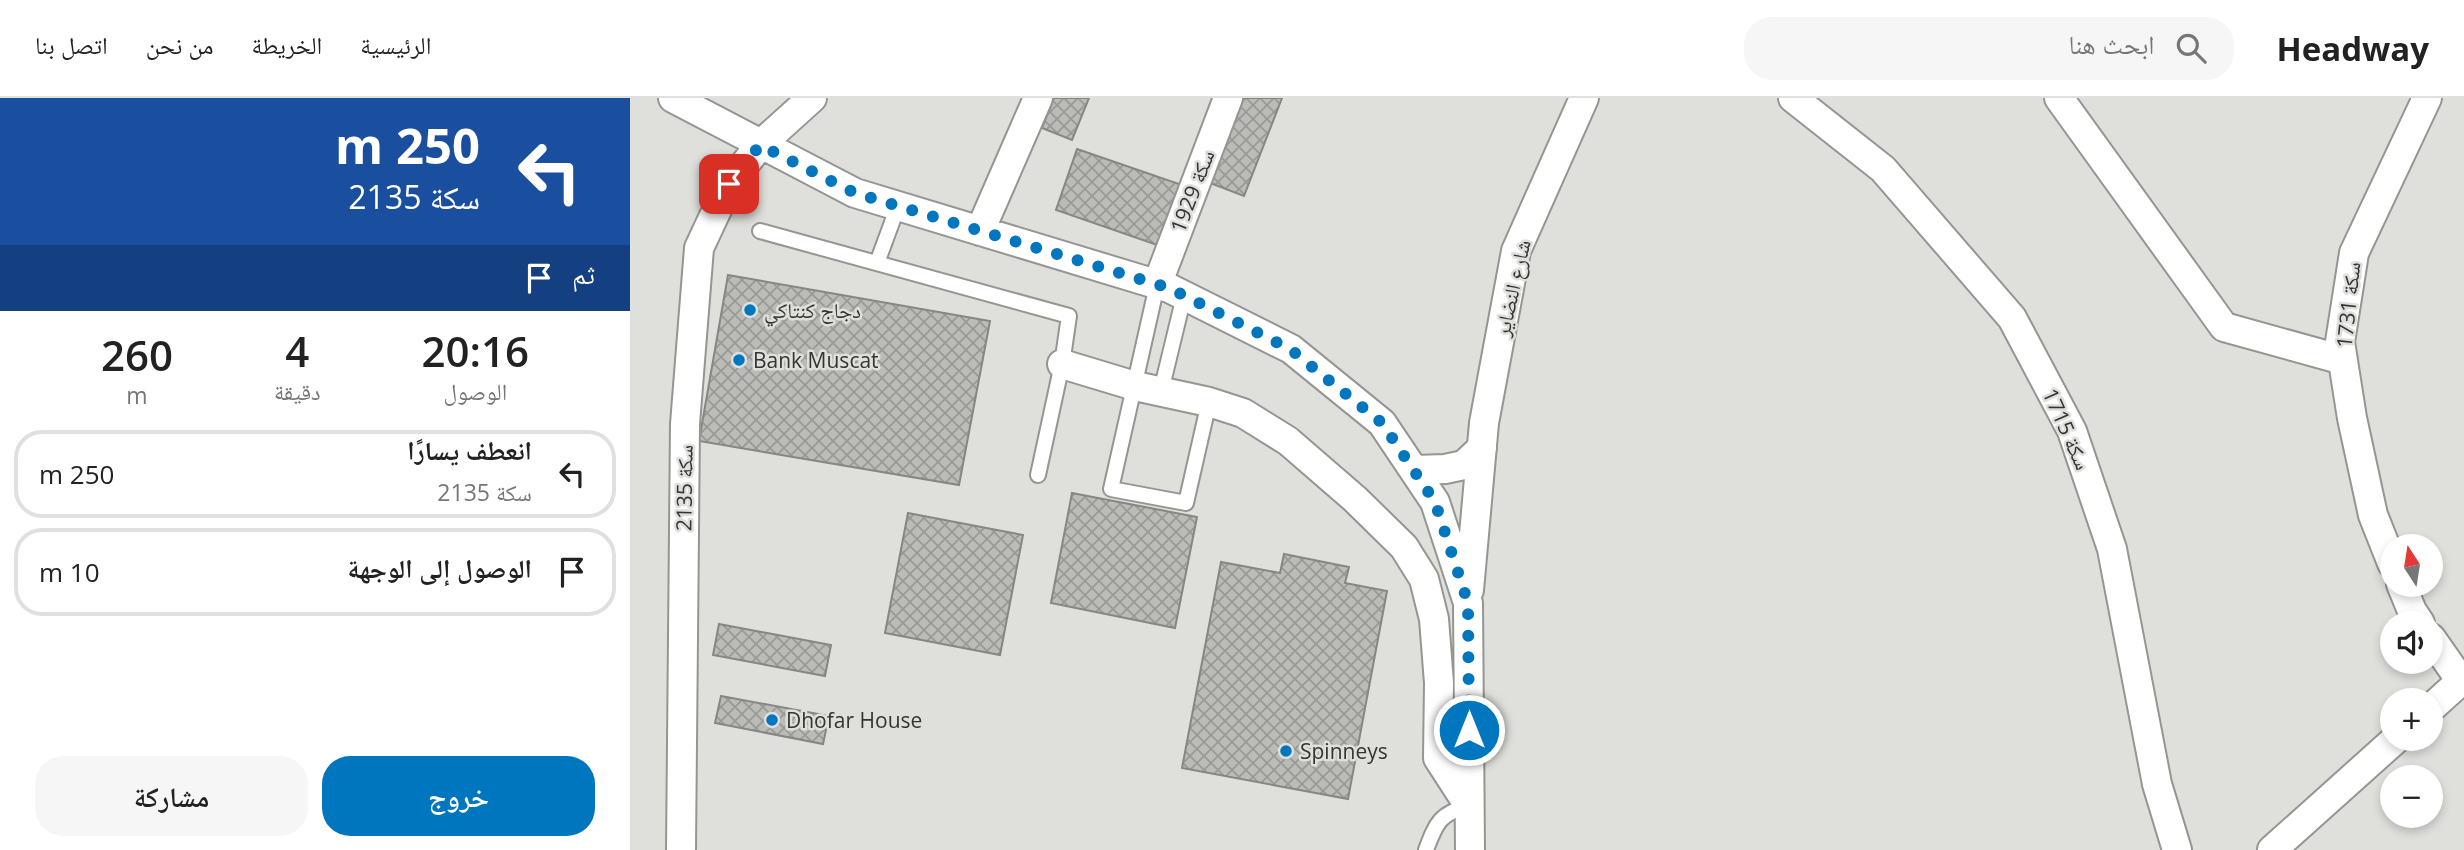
<!DOCTYPE html>
<html lang="ar">
<head>
<meta charset="utf-8">
<style>
  body { margin:0; font-family:"Open Sans","Noto Naskh Arabic",sans-serif; background:#f6f6f6; color:#222; direction:rtl; height:100vh; display:flex; flex-direction:column; font-size:26px; white-space:nowrap }
  * { box-sizing:border-box; margin:0 }
  p { font-size:23px; color:#767676 }
  .icon { flex:none; width:38px; height:38px; fill:none; stroke:currentColor; stroke-width:2; stroke-linecap:round; stroke-linejoin:round }
  .map { position:relative; flex:1; overflow:hidden; direction:ltr }
  .sheet { display:flex; flex-direction:column; background:#fff; width:630px }
  .sheet>* { flex:none }
  .top-card { background:#1a4fa0; color:#fff; overflow:hidden }
  .needle { width:46px; rotate:348deg }
  .fabs { position:absolute; left:1750px; top:436px; display:grid; gap:14px }
  .fabs a { display:grid; place-items:center; width:63px; height:63px; border-radius:50%; background:#fff; box-shadow:0 4px 10px #0003; font-size:35px }
  .pin { position:absolute; display:grid; place-items:center; width:60px; height:60px; color:#fff; margin:-30px; border-radius:14px; box-shadow:0 4px 10px #0006 }
  .me { position:absolute; width:77px; margin:-38px; rotate:0deg; stroke-linejoin:round; filter:drop-shadow(0 0 5px #0008) }
  .turn { display:flex; align-items:center; gap:24px; height:147px; padding:0 35px; font-size:32px }
  .turn .icon { width:91px; height:91px; stroke-width:2.5 }
  .turn b { display:block; font-size:49px; line-height:60px }
  .then { display:flex; align-items:center; height:66px; padding:0 35px; background:#0003; gap:14px; font-size:26px }
  .eta { display:flex; justify-content:space-evenly; align-items:center; height:119px; text-align:center }
  .eta b { font-size:42px; font-weight:600; line-height:49px }
  .action { display:flex; gap:14px; margin-top:auto; padding:14px 35px }
  .action a { flex:1; height:80px; border-radius:28px; background:#0076bf; color:#fff; font-size:28px; font-weight:600; line-height:80px; text-align:center }
  .action a+a { background:#f6f6f6; color:#222 }
  ul { padding:0; list-style:none }
  li { display:flex; align-items:center; gap:21px; height:88px; margin:0 14px 10px; padding:0 21px; border:4px solid #e0e0e0; border-radius:28px }
  li div { flex:1 }
  li b { display:block; font-size:26px }
  li em { font-style:normal }
  header { display:flex; align-items:center; gap:42px; box-sizing:border-box; height:98px; padding:0 35px; background:#fff; border-bottom:2px solid #e0e0e0 }
  header strong { font-size:33px }
  nav { display:flex; gap:38px; margin-inline-start:auto; font-size:24px }
  .search { width:490px; height:63px; background:#f6f6f6; display:flex; align-items:center; gap:18px; box-sizing:border-box; padding:0 24px; border-radius:28px; color:#767676; font-size:26px }
  main { display:flex; flex:1; min-height:0 }
  .map>svg:first-child { display:block }
</style>
</head>
<body>
<header>
<strong>Headway</strong>
<div class="search"><svg class="icon" aria-label="search" viewBox="0 0 24 24"><circle cx="10" cy="10" r="6"/><path d="M15 15l6 6"/></svg>ابحث هنا</div>
<nav><a>الرئيسية</a><a>الخريطة</a><a>من نحن</a><a>اتصل بنا</a></nav>
</header>
<main>
<div class="map">
<svg width="1834" height="752" viewBox="0 0 1834 752">
  <defs>
    <pattern id="building-cross-hatch" width="8" height="8" patternUnits="userSpaceOnUse" patternTransform="scale(1.75)"><rect width="8" height="8" fill="#bbbbb7"/><path d="M0 0l8 8M0 8l8-8" fill="none" stroke="#999995"/></pattern>
  </defs>
  <rect width="100%" height="100%" fill="#dfdfdc"/>
  <path fill="url(#building-cross-hatch)" stroke="#868683" stroke-width="2" d="M424,0h35l-17,42 -30,-12z
    M603,0h49l-38,98 -42,-16z
    M447,51l108,37 -22,61 -107,-37z
    M98,177l262,46 -31,164 -260,-44z
    M442,395l125,24 -22,111 -124,-25z
    M278,415l115,22 -23,120 -115,-22z
    M654,456l65,13 -4,16 42,8 -39,208 -166,-31 39,-206 59,11z
    M89,526l112,21 -6,31 -112,-21z
    M91,598l108,20 -6,28 -108,-21z"/>
  <g fill="none" stroke-linecap="round" stroke-linejoin="round">
    <g stroke="#959591" stroke-width="18">
      <path id="service" d="M130,133l309,85 -7,48 -24,111
        M247,165l21,-57
        M527,187l-46,204 75,14 23,-101
        M531,293l23,-95
        M796,752c10,-27 14,-37 43,-44"/>
    </g>
    <g stroke="#959591" stroke-width="32">
      <path id="minor" d="M43,0l182,95 314,95 122,61 91,74 53,79 33,101 2,247
        M1163,0l90,71 129,149 60,113 40,118 45,235 20,66
        M1429,0l165,229 119,33
        M350,133l58,-133
        M527,187l71,-187
        M432,266l73,22 74,16 34,11 45,28 67,58 49,48 20,32 10,40 5,64 -1,75 31,48
        M784,372l31,-1 19,-4 18,-17
        M1762,465l-19,-48 -21,-97 -12,-76 14,-89 73,-155
        M1771,486l11,27 8,12
        M839,492l15,-167 32,-172 68,-153
        M1801,540l30,43
        M1801,610l33,-30
        M51,752l4,-426 14,-176 30,-64 31,-39 52,-47
        M1642,752l125,-112"/>
    </g>
    <use href="#service" stroke="#fff" stroke-width="14"/>
    <use href="#minor" stroke="#fff" stroke-width="28"/>
  </g>
  <g fill="none" stroke-linecap="round" stroke-linejoin="round">
    <path stroke="#0076bf" stroke-width="12" stroke-dasharray="0 21.6" d="M99,86l31,-39 95,48 314,95 121,61 92,74 53,79 33,101 1,127"/>
  </g>
  <g fill="#0076bf" stroke="#dfdfdc" stroke-width="2.5">
    <circle cx="120" cy="212" r="7"/>
    <circle cx="109" cy="262" r="7"/>
    <circle cx="142" cy="622" r="7"/>
    <circle cx="656" cy="653" r="7"/>
  </g>
  <g text-anchor="middle" dominant-baseline="central" stroke-width="5" stroke-linejoin="round" paint-order="stroke">
    <g font-size="21" fill="#343432" stroke="#dfdfdc">
      <text transform="translate(562 93) rotate(-69)">سكة 1929</text>
      <text transform="translate(882 190) rotate(-77)">شارع النضاير</text>
      <text transform="translate(1718 207) rotate(-84)">سكة 1731</text>
      <text transform="translate(1437 331) rotate(66)">سكة 1715</text>
      <text transform="translate(54 390) rotate(-89)">سكة 2135</text>
    </g>
    <g font-size="21" fill="#343432" stroke="#dfdfdc" text-anchor="start">
      <text x="134" y="212">دجاج كنتاكي</text>
      <text x="123" y="262">Bank Muscat</text>
      <text x="156" y="622">Dhofar House</text>
      <text x="670" y="653">Spinneys</text>
    </g>
  </g>
</svg>
<div class="fabs">
<a><svg class="needle" viewBox="-14 -14 28 28"><path d="M0-13l5 13h-10z" fill="#e53935"/><path d="M0 13l5-13h-10z" fill="#767676"/></svg></a>
<a><svg class="icon" aria-label="sound" viewBox="0 0 24 24"><path d="M4 9h4l5-4v14l-5-4H4zM17 9q2 3 0 6"/></svg></a>
<a>+</a>
<a>−</a>
</div>
<div class="pin" style="left:99px;top:86px;background:#d93025"><svg class="icon" aria-label="arrive" viewBox="0 0 24 24"><path d="M6 21V4h12l-3 4 3 4H6"/></svg></div>
<svg class="me" style="left:839px;top:632px" viewBox="-20 -20 40 40"><circle r="17" fill="#0076bf" stroke="#fff" stroke-width="3"/><path d="M0-11L8 9 0 5-8 9z" fill="#fff"/></svg>
</div>
<section class="sheet">
<div class="top-card">
<div class="turn"><svg class="icon" aria-label="left" viewBox="0 0 24 24"><path d="M17 20v-9H6M10 6l-5 5 5 5"/></svg><div><b>250 m</b>سكة 2135</div></div>
<div class="then">ثم<svg class="icon" aria-label="arrive" viewBox="0 0 24 24"><path d="M6 21V4h12l-3 4 3 4H6"/></svg></div>
</div>
<div class="eta">
<div><b>20:16</b><p>الوصول</p></div>
<div><b>4</b><p>دقيقة</p></div>
<div><b>260</b><p>m</p></div>
</div>
<ul>
<li><svg class="icon" aria-label="left" viewBox="0 0 24 24"><path d="M17 20v-9H6M10 6l-5 5 5 5"/></svg><div><b>انعطف يسارًا</b><p>سكة 2135</p></div><em>250 m</em></li>
<li><svg class="icon" aria-label="arrive" viewBox="0 0 24 24"><path d="M6 21V4h12l-3 4 3 4H6"/></svg><div><b>الوصول إلى الوجهة</b></div><em>10 m</em></li>
</ul>
<div class="action"><a>خروج</a><a>مشاركة</a></div>
</section>
</main>
</body>
</html>
